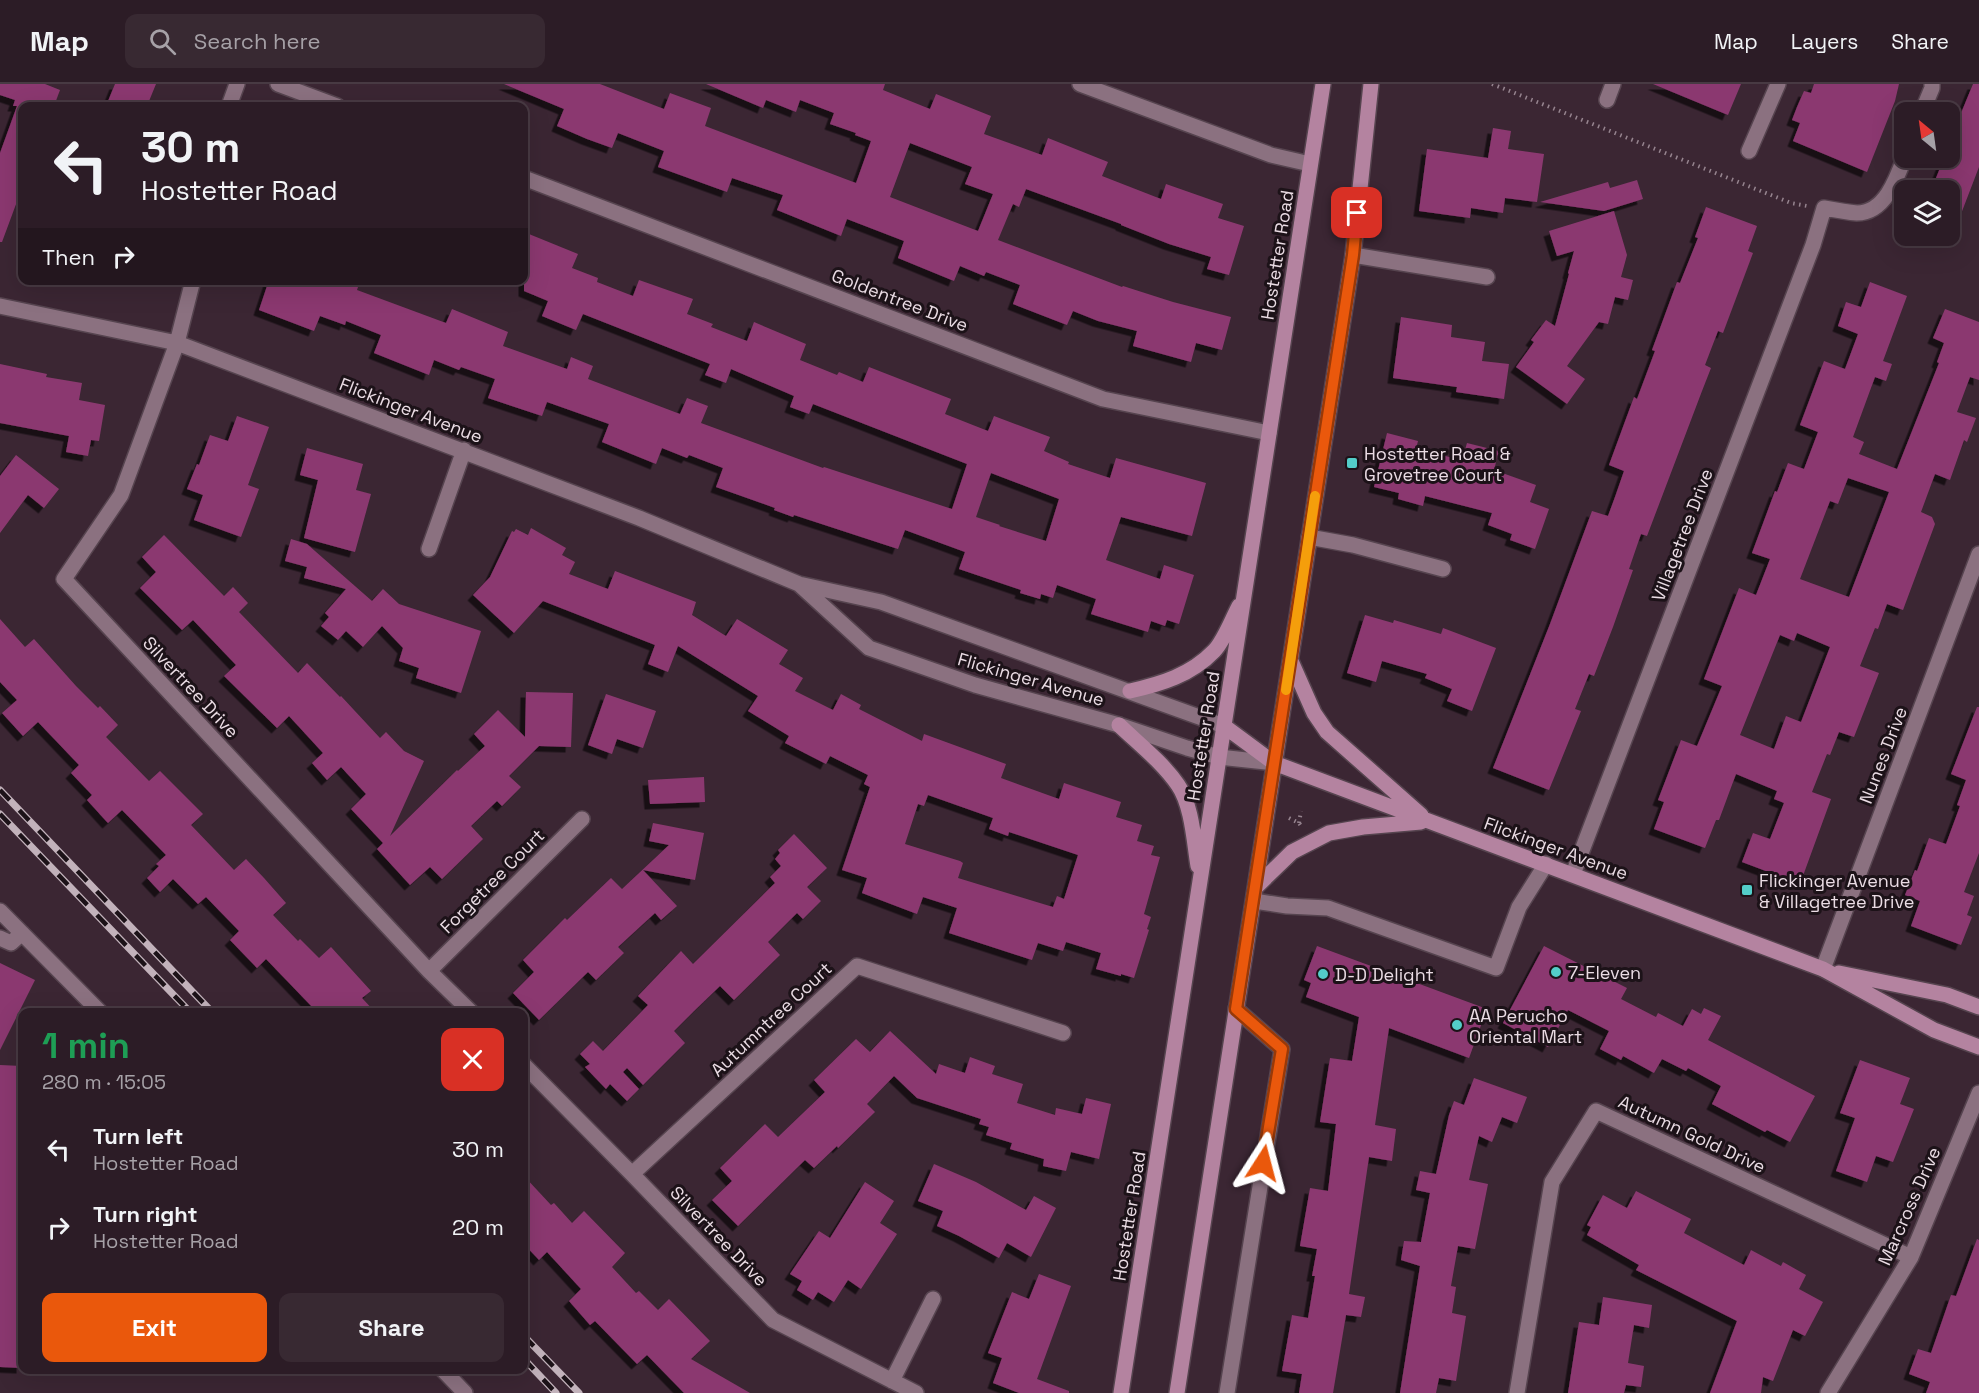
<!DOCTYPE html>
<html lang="en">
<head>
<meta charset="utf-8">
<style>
  body { margin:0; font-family:"Space Grotesk",sans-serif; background:#382932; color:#f1f3f6; height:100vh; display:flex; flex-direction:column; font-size:22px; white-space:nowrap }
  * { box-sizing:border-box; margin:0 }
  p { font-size:20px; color:#a6a1a7 }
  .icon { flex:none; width:33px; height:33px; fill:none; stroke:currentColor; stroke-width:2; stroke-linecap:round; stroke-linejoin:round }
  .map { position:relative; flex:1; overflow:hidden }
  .panel { position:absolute; left:18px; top:924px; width:510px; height:366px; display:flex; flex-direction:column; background:#2c1c26; border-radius:12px; box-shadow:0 6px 24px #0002,0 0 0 2px #483a43 }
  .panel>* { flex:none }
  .top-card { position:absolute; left:18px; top:18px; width:510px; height:183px; border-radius:12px; box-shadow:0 6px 24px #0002,0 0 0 2px #483a43; background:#2c1c26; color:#f1f3f6; overflow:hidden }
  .needle { width:39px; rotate:331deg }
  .controls { position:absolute; left:1894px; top:18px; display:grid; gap:12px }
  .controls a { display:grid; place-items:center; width:66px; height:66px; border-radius:12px; background:#2c1c26; box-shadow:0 6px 24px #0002,0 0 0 2px #483a43; font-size:30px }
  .pin { position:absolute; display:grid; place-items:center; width:51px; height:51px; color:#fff; margin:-26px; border-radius:12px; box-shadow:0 3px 9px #0006 }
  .me { position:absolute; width:66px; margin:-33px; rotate:9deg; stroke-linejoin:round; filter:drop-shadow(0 0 4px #0008) }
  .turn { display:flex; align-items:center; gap:21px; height:126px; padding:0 24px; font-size:27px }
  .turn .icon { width:78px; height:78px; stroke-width:2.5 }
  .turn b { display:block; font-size:42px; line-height:51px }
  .then { display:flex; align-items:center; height:57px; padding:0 24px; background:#0003; gap:12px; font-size:22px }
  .round { display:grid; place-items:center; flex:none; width:63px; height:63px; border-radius:12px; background:#382932 }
  .headline { display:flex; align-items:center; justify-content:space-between; height:102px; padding:0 24px }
  h1 { font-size:36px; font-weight:700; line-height:45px; color:#1e9e55 }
  .action { display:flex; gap:12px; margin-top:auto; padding:12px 24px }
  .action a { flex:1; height:69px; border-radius:12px; background:#ea580c; color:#fff; font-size:24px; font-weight:700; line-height:69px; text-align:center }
  .action a+a { background:#382932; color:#f1f3f6 }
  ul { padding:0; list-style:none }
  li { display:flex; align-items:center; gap:18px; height:78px; padding:0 24px }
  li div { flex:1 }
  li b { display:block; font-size:22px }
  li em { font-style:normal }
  header { display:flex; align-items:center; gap:36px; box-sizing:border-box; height:84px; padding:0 30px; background:#2c1c26; border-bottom:2px solid #483a43 }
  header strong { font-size:28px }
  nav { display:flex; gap:33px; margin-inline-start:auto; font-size:21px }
  .search { width:420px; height:54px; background:#382932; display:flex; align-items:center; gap:15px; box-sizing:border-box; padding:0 21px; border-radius:12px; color:#a6a1a7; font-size:22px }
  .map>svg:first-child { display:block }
</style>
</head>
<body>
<header>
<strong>Map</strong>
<div class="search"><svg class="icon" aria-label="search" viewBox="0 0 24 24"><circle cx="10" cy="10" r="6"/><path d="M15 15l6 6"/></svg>Search here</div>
<nav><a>Map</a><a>Layers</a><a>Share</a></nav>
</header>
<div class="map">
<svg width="1979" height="1309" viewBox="0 0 1979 1309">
  <defs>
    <filter id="shadow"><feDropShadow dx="-5.5" dy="5.5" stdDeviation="0" flood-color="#0009"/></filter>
  </defs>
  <rect width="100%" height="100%" fill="#3b2633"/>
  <path fill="#8b3970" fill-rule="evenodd" filter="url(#shadow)" d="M0,0h45l15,6 -6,16h-32v82l-20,54h-2v-89l17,-47h-4l2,-6 -15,-5z
    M115,0h41l-9,22h-41z
    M504,0h96l64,25 6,-16 41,15 -6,18 151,57 15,-42 -16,-6 1,-2 -26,-9 4,-11 -34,-13 -4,12 -30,-12 -3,8 -57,-24h179l-2,6 47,19 6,-15 55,22 -7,18 58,21 6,-17 60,24 -6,14 59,23 5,-15 57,20 -5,14 26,8 -15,49 -22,-6 4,-12 -42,-13 -48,-19v-1l-95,-35 -7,18 -6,-3 -15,36 124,47 1,-1 50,16 58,15 -9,33 -26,-7 -5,19 -58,-16 4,-15 -39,-10 -25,-10 -6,14 -31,-12 -23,-9 7,-19 -34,-13 -2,4 -24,-10 -6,15 -56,-23 6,-17 -57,-22 -6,17 -64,-26 6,-15 -51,-17 -5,14 -69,-25 6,-16 -46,-18 -6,15 -25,-9 -30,-13 7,-17zM910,59l62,24 -7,17 28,10 -15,37 -88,-34z
    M1653,0h88l-13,31z
    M1814,0h85l-4,17 -28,71 -74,-31 7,-18 -8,-3 5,-13 7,-16 7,2z
    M1973,0h6v83l-28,73 -1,-50h-9l4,-9 -9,-3 8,-20h6v-18z
    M1493,44l18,3 -3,18 36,5 -7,48 -32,-4 -2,15 -32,-5 -1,10 -51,-7 8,-62 61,9z
    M1637,96l6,19 -39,12 -64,-9 68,-20 2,6z
    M1706,123l51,19 -9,25 5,2 -30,80 -5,-2 -13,34 6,3 -9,23 -55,145 -6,-2 -12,35 4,1 -20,57 -19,49 -5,-2 -14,35 6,2 -32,79 -56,-22 57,-144 42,-113 16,5 7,-19 9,-26 -15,-6 25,-68 3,2 18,-48 -3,-1 25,-68 3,1 18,-45 -3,-1z
    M1614,127l13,44 -6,22 12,3 -5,20 -13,-3 -7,27 -9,-2 -32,44 18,13 -18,25 -51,-37 18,-25 -3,-2 15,-20 9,6 14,-52 -1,-1 6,-22 -17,5 -8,-25z
    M524,148l54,22 -6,14 26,10 -1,4 36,14 6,-16 54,19 -6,15 26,10 -2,3 36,14 7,-19 52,22 -6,16 37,15 2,-3 24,10 6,-15 82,32 -6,15 43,17 6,-15 56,21 -6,14 25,11 -1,2 42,14 6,-20 90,25 -14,53 -71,-19 -15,43 54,19 4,-14 30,10 -15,49 -12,-4 -2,6 -14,-5 -3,11 -32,-10 -25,-8 5,-15 -39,-14 -4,13 -12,-4 -1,5 -20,-6 1,-3 -62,-21 6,-17 -60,-22 -7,19 -104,-34 -1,2 -19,-7 1,-2 -59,-21 7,-19 -34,-13 -2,3 -25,-10 -6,16 -54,-22 7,-18 -62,-22 -5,14 -54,-18 7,-19 -34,-12 -2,3 -25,-10 -5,15 -55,-22 7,-18 -35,-14 -1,4 -25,-9 -6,15 -55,-21 10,-30h69l20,7 -1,3 89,33 6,-14 56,23 -5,14 64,23 4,-12 22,9 -5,13 92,35 7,-16 21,8 -7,17 122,45 1,-1 128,42 15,-45 -154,-60 -4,10 -19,-7 4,-11 -63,-27 -5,14 -21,-8 5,-11 -127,-50 -7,16 -34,-14 6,-15 -24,-10zM991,389l68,26 -13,42 -47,-15 1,-1 -24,-8z
    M1870,198l37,14 -24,65 9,3 -6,17 -11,-4 -22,60 11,5 -5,12 38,15 42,-106 -2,-1 7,-19 -11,-5 12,-29 34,13v58l-9,-3 -13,35 19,6 -9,24 -3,-2 -14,40 -15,-6 -14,38 11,5 3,7 -32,86 -16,-6 -9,25 -3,-1 -15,38 19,7 -25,64 -15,-5 -9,23 -3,-1 -15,38 19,7 -31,85 -58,-22 11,-29 17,6 14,-36 -10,-4 3,-8 -41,-17 -17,46h-3l-11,28 -51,-19 10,-27 -6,-2 23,-60 16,6 25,-60 -18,-7 35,-91 17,7 14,-36 -18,-6 23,-62 2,1 11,-29 16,6 14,-37 -18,-7 24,-64 21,8 13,-35 -20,-8 8,-24 15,5zM1848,394l41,14 -40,105 -49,-18 30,-78 8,3zM1797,549l33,14 -29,75 -15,-6 -12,33 -34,-14 40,-100 14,6z
    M1401,233l51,8 -1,12 34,5 -3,19 27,3 -5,35 -48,-7 1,-5 -64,-9z
    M0,280l47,10 -1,3 36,6 -3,17 26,5 -6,36 -8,-1 -3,16 -22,-4 3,-16 -69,-13z
    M237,332l32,11 -21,58 11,4 -18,48 -47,-17 9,-25 -16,-6 10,-25 2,1 11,-30 18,6z
    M1387,349l31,8 -2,8 46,11 5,-17 32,8 -5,19 42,15 -6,17 19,7 -14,40 -25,-9 2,-6 -24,-9 4,-12 -67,-17 -2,10 -25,-7 1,-6 -25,-6z
    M307,364l56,16 -7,26 15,4 -16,58 -51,-14 14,-58 -18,-5z
    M16,371l43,34 -15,19 -16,-13 -28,38v-57z
    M531,444l35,20 -4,7 13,7 -6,12 39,15 7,-18 81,31 -4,13 34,21 11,-17 51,31 -9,14 24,14 -8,13 38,19 8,-16 20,11 -2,4 63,32 2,-7 82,30 -5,14 58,21 5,-16 57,19 -5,15 26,8 -5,16 17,5 -3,9 9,2 -16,57 7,3 -4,12 2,1 -15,48 -13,-4v2l-25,-7 5,-16 -35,-11 -3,9 -25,-8 -6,17 -83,-27 8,-25 -34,-11 -6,17 -55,-21 5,-15 -25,-8 28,-83 -6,-3 4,-9 -38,-19 -4,8 -41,-21 4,-7 -41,-25 10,-15 -80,-50 -10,26 -20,-8 7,-19 -112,-44 -29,32 -41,-38 17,-18 22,-46 2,1 2,-3 12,6zM928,711l65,23 -4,11 19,7 1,-4 69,23 -14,44 -7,-3 -4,11 -95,-29 5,-15 -3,-2 -55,-17 13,-40 6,2z
    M164,451l60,61 9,-9 15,16 -9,9 59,61 9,-10 33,34 1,-1 39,42 6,-6 18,19 20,10 -34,75 67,-66 1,1 27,-25 -11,-12 24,-24 27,27 1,-45 47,1 -2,54 -32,-1 -30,30 12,11 -19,19 -5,-5 -26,25 12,13 -41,40 -12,-12 -20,18 -33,-36 6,-6 -32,-34 15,-15 -25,-27 -14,13 -15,-17 11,-10 -34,-37 -12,12 -53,-52 12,-11 -43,-45 -11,10 -42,-42 16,-16 -14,-15z
    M291,455l16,5 65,57 11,-12 16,15 82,27 -20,62 -45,-15 3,-10 -20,-7 4,-13 -21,-22 -19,21 -17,-16 -8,9 -17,-14 8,-9 -4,-4 21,-24 -42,-11 3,-11 -22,-6z
    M1365,531l28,8 1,-3 47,14 2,-6 53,20 -24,63 -25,-10 5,-12 -27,-11 2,-4 -45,-13 -6,21 -29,-9z
    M0,535l25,28 9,-8 42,47 22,22 2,-2 18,19 -12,12 43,44 11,-10 43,43 -12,11 43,45 12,-11 18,19 22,25 -13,12 25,26 2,-2 19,19 12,-11 40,44 -9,7 13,14h-58l-51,-53 -9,9 -27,-28 9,-9 -33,-34 -8,7 -25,-25 -13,13 -13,-14 12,-12 -3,-2 10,-9 -44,-45 -14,13 -2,-2 -19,-21 5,-5 -21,-22 8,-8 -41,-43 -15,14 -21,-23 15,-13 -17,-18z
    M606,610l50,17 -13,37 -26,-9 -5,15 -24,-9z
    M1977,623h2v146l-15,39 10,4 -7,19 5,2 -11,28 -50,-19 9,-25 -15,-6 10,-25 2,1 12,-33 17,6 14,-38 -3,-1 9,-25 -15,-6z
    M704,693l1,25 -55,2 -2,-24z
    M653,739l51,10 -9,47 -52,-10 34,36 -16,14 -6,-7 -37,34 6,6 -28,27 -8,-8 -49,48 -26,-27 21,-21 -11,-12 42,-42 2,2 44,-42 11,11 47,-44 -20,-4z
    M794,750l33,34 -20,19 14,14 -18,18 -6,-6 -29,29 12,13 -46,45 -14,-14 -26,25 -20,20 11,12 -42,42 -16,-17 -4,4 16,17 -12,12 -17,-17 -4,5 -21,-22 5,-3 -10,-10 13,-13 10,10 45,-46 -10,-9 43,-45 12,13 82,-81 -5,-6 11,-11 -6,-7 5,-6 -2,-3z
    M1317,862l170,63 -18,49 -80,-30 -14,97 21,4 -4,32 -23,-4 -20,137 16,3 -4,20 -15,-2 -13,78h-34l3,-19 -20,-3 10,-56 16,3 7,-42h-3l5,-27 -17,-3 10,-58 18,3 8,-67 -16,-2 10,-64 22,3 7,-44 -53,-20 5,-14 -7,-3z
    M1544,862l83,42 -6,11 35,18 2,-4 25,13 9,-17 9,5 3,-6 17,8 -13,24 107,56 -25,46 -23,-12 -2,2 -53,-28 9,-18 -33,-18 -2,3 -24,-12 -8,14 -31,-17 -2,4 -21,-11 9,-18 -41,-21 -20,37 -45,-24z
    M0,879l35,17 -35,70z
    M890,947l46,43 3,-10 26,9 5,-16 25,9 -3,8 31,10 -6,19 38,12 1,-7 26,6 4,-16 25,6 -12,55 -28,-7 -5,19 -23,-5 1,-7 -34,-10 2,-6 -26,-8 3,-8 -10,-3 2,-5 -64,-21 -23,-22 -27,28 8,8 -37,36 -1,-2 -23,22 -9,-8 -67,66 -26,-26 20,-19 -12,-13 45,-44 13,13 47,-45 -11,-12 42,-41 14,13z
    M1860,976l50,18 -10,26 14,5 -21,53 -17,-6 -9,26 -31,-11 19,-53 -15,-5z
    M0,981l22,1v302l-22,-1z
    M1474,994l53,19 -10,26 -15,-6 -10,25 -13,-6 -10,44 19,4 -13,65 -17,-3 -7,40 5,1 -4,26 14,3 -10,65 -17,-3 -3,15h-36l20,-127 -19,-6 3,-19 17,1 9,-49 -14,-3 4,-19 16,3 13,-59 5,-14 10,4z
    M934,1080l42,18 50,28 8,-14 22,12 -25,49 -24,-14 -8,15 -40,-22 -22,-10 6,-15 -25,-10z
    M524,1092l27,29 3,-2 18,20 12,-12 41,42 -13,14 24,26 3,-2 19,19 11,-11 41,42 -19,18 59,34h-66l-37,-38 -10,9 -42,-43 -5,4 -21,-24 12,-12 -34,-37 -8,8 -15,-16z
    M865,1098l29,19 -14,22 17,11 -36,55 -13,-9 -14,22 -16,-10 -5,8 -16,-10 5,-9 -12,-7 29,-43 11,7z
    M1636,1107l55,28 -7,14 60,32 7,-15 30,16 2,-4 23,13 -7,14 24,13 -18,34 -12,-6 -20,51 -10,-4 -2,16h-51l27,-72 -101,-51 3,-5 -52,-30 4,-8 -4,-2 16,-30 24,13z
    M1977,1155l2,1v153h-53l4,-11 -21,-8 9,-25 13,4 20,-58 5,1z
    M1039,1190l32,12 -34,93 32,12v2h-50l-26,-10 9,-25 -14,-5 24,-61 17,7z
    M1603,1213l49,8 -3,23 -15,-3 -6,38 16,3 -3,21 -15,-2 -2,8h-56l11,-71 20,3z"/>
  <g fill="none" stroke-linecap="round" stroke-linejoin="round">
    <g stroke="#56444f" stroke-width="18">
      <path id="minor" d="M278,0l59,22
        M1080,0l191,71 39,9
        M1607,16l6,-16
        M229,22l8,-22
        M1922,28l10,-24v-4
        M1749,67l29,-67
        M524,94l579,221 166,34
        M1353,171l134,22
        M193,196l-16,63 -56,152 -57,84 365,392 42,41
        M0,222l177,37 462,175 160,66 82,18 343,124
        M1309,453l44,8 90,24
        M429,465l35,-99
        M800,501l69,63 106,37 144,40 68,23 32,9 55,6
        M1573,790l240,-629 11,-37c11,2 22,4 33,5 28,0 40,-35 48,-57
        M1254,817l33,5 41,2 168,60 23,-61 27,-43
        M0,827l100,101
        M0,854l11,5 11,-10
        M1823,885l156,-415
        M429,887l153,-152
        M524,981l108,109 141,146 143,73
        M632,1090l225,-208 206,67
        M443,1286l22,23
        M892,1297l41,-82
        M1227,1309l55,-344 -46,-40
        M1517,1309l35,-211 44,-71 315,146
        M1828,1309l83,-136 68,-164"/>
    </g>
    <g stroke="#56444f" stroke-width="18">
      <path id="major" d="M1291,577l23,52 13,19 94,83
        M1130,607c31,-7 61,-16 84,-40 10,-10 18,-32 25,-45
        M1119,641c20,19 43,37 59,60 14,20 16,57 20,81
        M1224,642l50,37 549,206 111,61 45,17
        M1257,802l35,-34 37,-19 34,-6 58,-5
        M1839,889l108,22 32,12
        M1121,1309l202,-1309
        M1177,1309l176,-1138 18,-171"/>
    </g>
    <path stroke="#96848f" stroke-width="4" stroke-dasharray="1.5 4.5" stroke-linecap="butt" d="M1492,0l299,119 16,3
      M1289,734l10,5 2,3
      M1299,739l2,-12"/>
    <use href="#minor" stroke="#8b7180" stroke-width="15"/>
    <use href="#major" stroke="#b483a0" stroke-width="15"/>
    <g stroke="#c2b2bb" stroke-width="7">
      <path id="rail" d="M0,706l212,222
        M0,730l190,198
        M524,1252l55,57
        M524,1275l32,34"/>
    </g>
    <use href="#rail" stroke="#1c1218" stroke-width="4.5" stroke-dasharray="14" stroke-linecap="butt"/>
  </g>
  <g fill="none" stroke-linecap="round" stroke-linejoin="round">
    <g stroke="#983908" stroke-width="15">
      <path id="route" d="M1263,1079l19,-114 -46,-40 117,-754 4,-42"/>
    </g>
    <use href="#route" stroke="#ea580c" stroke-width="10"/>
    <path stroke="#f59e0b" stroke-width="10" d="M1286,606l29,-194"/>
  </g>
  <g fill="#53cdc9" stroke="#1c1218" stroke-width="2">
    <rect x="1346" y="373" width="12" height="12" rx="3"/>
    <rect x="1741" y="800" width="12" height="12" rx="3"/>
    <circle cx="1556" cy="888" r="6"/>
    <circle cx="1323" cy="890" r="6"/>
    <circle cx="1457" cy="941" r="6"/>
  </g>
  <g text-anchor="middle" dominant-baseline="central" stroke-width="6" stroke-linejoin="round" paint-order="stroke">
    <g font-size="18" fill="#eadce4" stroke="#1c1218">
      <text transform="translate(1277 171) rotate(-81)">Hostetter Road</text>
      <text transform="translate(900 216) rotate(21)">Goldentree Drive</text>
      <text transform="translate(411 326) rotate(21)">Flickinger Avenue</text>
      <text transform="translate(1682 451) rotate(-69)">Villagetree Drive</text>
      <text transform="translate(1031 595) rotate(16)">Flickinger Avenue</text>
      <text transform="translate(191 603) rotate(47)">Silvertree Drive</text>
      <text transform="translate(1203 652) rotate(-81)">Hostetter Road</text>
      <text transform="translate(1883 671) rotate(-69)">Nunes Drive</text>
      <text transform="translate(1556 764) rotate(20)">Flickinger Avenue</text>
      <text transform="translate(492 797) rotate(-45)">Forgetree Court</text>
      <text transform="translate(771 935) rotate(-43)">Autumntree Court</text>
      <text transform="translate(1692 1050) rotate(25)">Autumn Gold Drive</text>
      <text transform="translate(1909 1122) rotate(-66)">Marcross Drive</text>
      <text transform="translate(1129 1132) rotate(-81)">Hostetter Road</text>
      <text transform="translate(719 1152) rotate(46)">Silvertree Drive</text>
    </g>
    <g font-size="18" fill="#eadce4" stroke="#1c1218" text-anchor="start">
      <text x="1364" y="369">Hostetter Road &amp;<tspan x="1364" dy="21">Grovetree Court</tspan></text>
      <text x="1759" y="796">Flickinger Avenue<tspan x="1759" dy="21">&amp; Villagetree Drive</tspan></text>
      <text x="1568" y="888">7-Eleven</text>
      <text x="1335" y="890">D-D Delight</text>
      <text x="1469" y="931">AA Perucho<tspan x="1469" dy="21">Oriental Mart</tspan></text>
    </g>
  </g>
</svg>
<div class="controls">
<a><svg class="needle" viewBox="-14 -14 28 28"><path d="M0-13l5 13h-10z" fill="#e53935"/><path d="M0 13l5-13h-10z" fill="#a6a1a7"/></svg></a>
<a><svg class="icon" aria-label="layers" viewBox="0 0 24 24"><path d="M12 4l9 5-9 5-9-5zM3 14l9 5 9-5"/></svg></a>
</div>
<div class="pin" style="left:1357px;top:129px;background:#d93025"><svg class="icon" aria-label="arrive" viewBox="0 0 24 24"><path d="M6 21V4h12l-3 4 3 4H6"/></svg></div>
<svg class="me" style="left:1263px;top:1079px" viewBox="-20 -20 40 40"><path d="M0-17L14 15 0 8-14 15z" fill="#ea580c" stroke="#fff" stroke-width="4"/></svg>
<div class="top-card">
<div class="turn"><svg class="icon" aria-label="left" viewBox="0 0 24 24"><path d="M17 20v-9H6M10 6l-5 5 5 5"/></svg><div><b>30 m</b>Hostetter Road</div></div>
<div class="then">Then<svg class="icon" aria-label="right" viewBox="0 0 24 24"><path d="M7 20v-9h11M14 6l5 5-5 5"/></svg></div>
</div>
<section class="panel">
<div class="headline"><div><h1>1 min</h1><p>280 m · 15:05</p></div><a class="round" style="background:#d93025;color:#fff"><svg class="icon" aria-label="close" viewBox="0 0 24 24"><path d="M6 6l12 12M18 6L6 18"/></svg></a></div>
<ul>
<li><svg class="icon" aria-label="left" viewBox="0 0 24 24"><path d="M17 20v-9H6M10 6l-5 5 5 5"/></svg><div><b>Turn left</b><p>Hostetter Road</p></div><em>30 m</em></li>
<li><svg class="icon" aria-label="right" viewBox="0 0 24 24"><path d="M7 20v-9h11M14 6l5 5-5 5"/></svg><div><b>Turn right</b><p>Hostetter Road</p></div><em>20 m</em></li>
</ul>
<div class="action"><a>Exit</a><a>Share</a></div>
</section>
</div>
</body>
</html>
